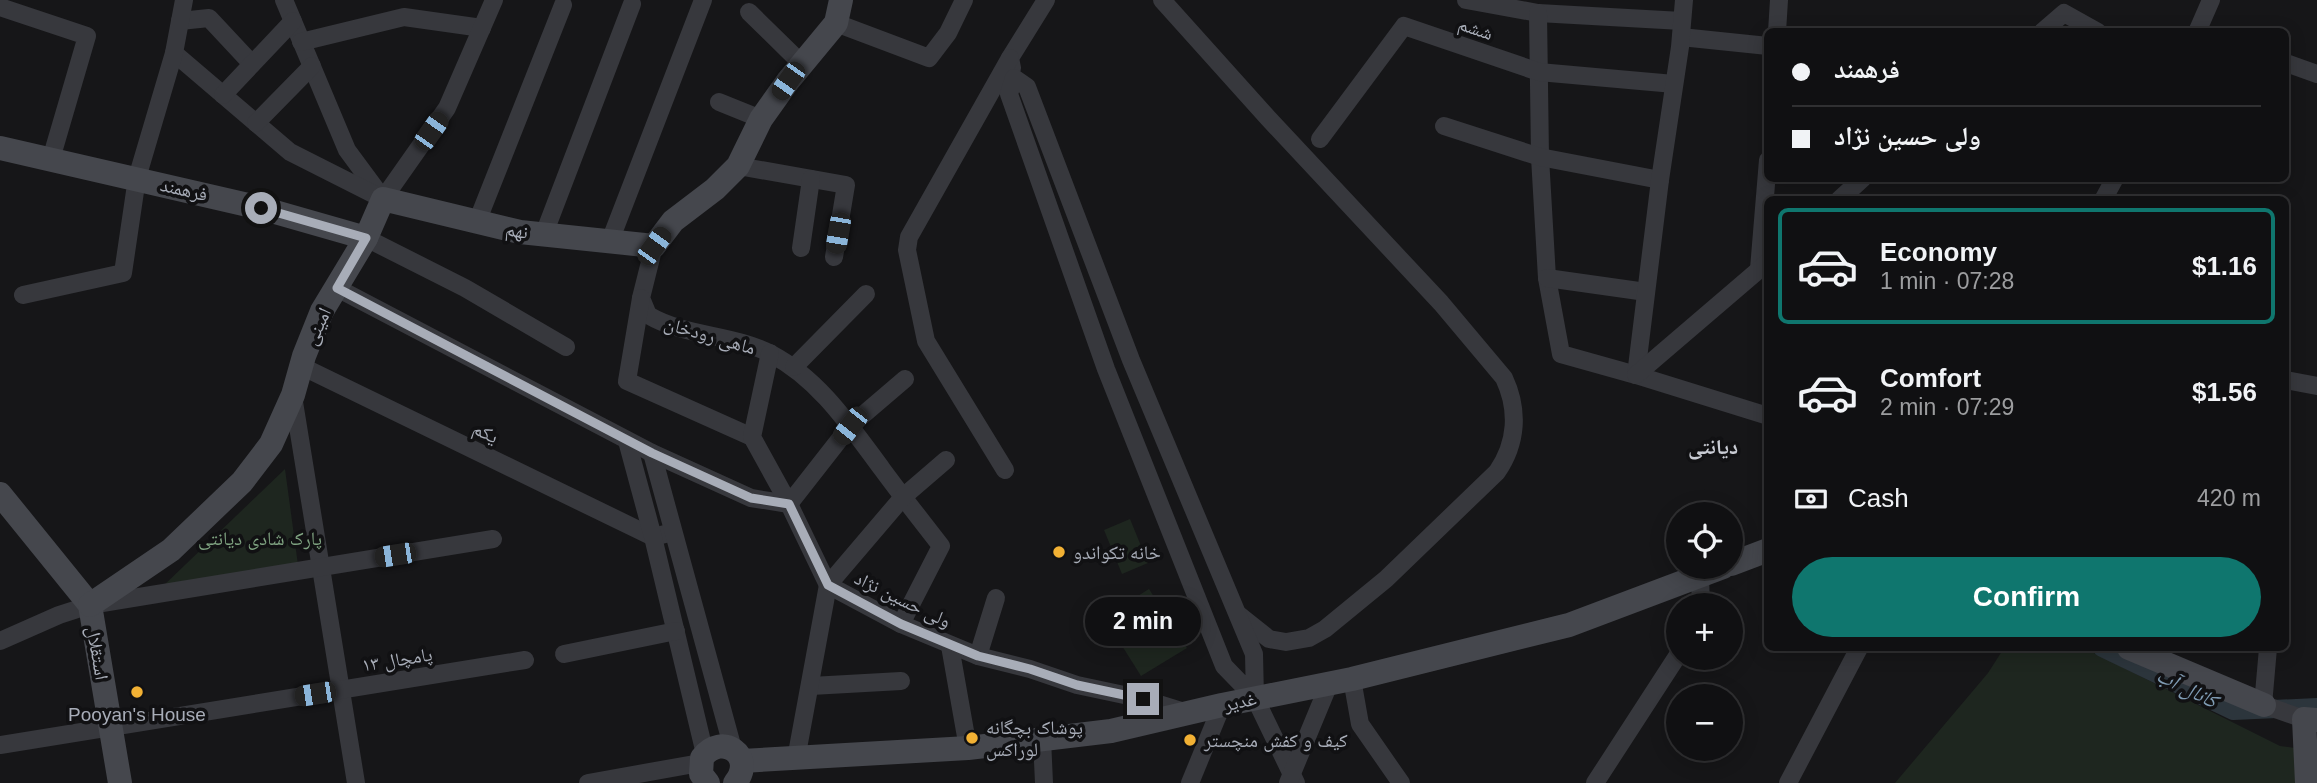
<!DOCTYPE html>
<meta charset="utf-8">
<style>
:root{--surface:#101012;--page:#1e1e20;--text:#f1f3f6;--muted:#9c9d9f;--line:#303032;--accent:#0f766e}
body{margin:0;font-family:Helvetica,"Noto Naskh Arabic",sans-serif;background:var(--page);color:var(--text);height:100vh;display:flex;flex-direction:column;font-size:26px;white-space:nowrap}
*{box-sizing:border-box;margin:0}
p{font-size:23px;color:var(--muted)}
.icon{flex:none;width:38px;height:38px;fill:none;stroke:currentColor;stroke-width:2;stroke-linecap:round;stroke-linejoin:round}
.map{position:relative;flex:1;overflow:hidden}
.side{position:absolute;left:1764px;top:196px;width:525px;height:455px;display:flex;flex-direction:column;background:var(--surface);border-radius:10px;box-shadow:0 4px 18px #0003,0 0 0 2px var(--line)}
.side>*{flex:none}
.hud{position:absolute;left:1764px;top:28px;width:525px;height:154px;border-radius:10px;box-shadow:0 4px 18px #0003,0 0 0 2px var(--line);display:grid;align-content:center;height:154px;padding:0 28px;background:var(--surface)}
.fabs{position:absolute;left:1666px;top:502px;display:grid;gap:14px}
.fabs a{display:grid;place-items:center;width:77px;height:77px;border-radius:50%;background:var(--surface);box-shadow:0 4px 18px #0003,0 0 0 2px var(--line);font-size:35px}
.end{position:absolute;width:32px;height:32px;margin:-16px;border:9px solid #a8adb8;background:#111;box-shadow:0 0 0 4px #111}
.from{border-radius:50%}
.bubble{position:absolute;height:49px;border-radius:24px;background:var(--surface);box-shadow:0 4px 18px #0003,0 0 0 2px var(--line);font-size:23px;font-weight:600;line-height:49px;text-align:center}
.car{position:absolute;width:21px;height:42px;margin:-21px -10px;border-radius:9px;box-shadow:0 0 5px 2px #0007;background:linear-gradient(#222 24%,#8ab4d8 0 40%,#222 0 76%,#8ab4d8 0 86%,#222 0)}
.hud b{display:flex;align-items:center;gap:24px;height:66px;font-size:26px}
.hud b+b{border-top:2px solid var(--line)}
.hud i{width:18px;height:18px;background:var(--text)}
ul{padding:12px 0 0;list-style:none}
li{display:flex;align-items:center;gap:21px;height:116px;margin:0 14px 10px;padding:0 14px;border:4px solid transparent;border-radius:10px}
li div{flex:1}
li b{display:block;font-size:26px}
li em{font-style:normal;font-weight:600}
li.on{border-color:var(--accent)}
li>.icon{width:63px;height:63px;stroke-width:1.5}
.pay{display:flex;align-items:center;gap:18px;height:77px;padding:0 28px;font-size:26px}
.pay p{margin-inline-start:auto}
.cta{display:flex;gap:14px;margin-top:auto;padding:14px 28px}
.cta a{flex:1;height:80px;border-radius:42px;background:var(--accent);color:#fff;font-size:28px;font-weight:600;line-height:80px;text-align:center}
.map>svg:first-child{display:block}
.green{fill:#1e261f}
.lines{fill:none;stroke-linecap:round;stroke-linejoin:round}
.canal{stroke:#2c353c;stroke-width:18}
.minor{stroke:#37383d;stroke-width:18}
.secondary{stroke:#45474d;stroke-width:24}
.route{stroke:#a8adb8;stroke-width:9}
.poi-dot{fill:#f2b134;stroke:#111113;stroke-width:2.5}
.labels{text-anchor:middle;stroke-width:7;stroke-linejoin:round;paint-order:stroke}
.street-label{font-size:19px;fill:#a8adb8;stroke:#111113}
.park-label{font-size:19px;fill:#7fa381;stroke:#111113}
.poi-label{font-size:19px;fill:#a8adb8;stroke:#111113;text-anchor:start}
.neighbourhood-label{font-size:21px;font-weight:bold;fill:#c9ccd4;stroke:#111113}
.water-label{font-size:21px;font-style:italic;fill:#7f9bb3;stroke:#111113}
</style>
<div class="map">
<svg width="2317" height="783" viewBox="0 0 2317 783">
<rect width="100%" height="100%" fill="#161618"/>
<g class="green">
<polygon points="285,469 298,565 161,588"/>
<polygon points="1130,519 1148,563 1122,574 1104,530"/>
<polygon points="1149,589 1187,648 1141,676 1104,617"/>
<polygon points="2004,648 2084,648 2280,746 2317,751 2317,783 1895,783 1988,673"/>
</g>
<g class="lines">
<polyline class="canal" points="2102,648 2233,711 2317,707"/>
<g class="minor">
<polyline points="284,0 347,150 381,196"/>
<path d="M1162,0L1268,118L1441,303L1504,378C1519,410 1517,443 1497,472L1386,579L1325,629L1309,638L1286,642L1269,639L1239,615"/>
<polyline points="1466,0 1538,13 1682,21"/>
<polyline points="0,7 87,36 51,159"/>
<polyline points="749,12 802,64"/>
<polyline points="1538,13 1540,157 1547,278 1561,354 1636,375 1768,416"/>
<polyline points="180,21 209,18 252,64"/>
<polyline points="836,23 929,58 948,33 964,0"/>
<polyline points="1777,32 1779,0"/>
<polyline points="2042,32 2064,13 2098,32"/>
<polyline points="2197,32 2211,0"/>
<polyline points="1681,37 1768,46"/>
<polyline points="301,42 404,17 482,28"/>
<polyline points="174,53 290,152 383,199"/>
<polyline points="2286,63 2317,74"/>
<polyline points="1012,68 1010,58 1046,0"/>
<polyline points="223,95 293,21"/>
<polyline points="719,102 761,119"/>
<polyline points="256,123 312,66"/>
<polyline points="1444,126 1540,157 1660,180"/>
<polyline points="1320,139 1404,26 1539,72 1674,84"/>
<polyline points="738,166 846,185 834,257"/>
<polyline points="383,199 447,108 494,0"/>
<polyline points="1839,200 1863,178"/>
<polyline points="2103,200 2115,178"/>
<polyline points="477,222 563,5"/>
<polyline points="544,234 632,4"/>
<polyline points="366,238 465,288 566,347"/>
<polyline points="610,241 703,0"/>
<path d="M654,246L641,298L648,315C685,337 733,334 771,354C819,379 850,426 882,469C901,495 921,520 941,546L901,624"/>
<polyline points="801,248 811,179"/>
<polyline points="1759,269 1768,160"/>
<polyline points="1547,278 1646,292"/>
<polyline points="337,288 652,453 751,498 789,504 828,585 901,624 978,656 1030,669 1077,685 1143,699 1188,713"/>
<polyline points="23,295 123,273 137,178 174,53 184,0"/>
<polyline points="641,298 627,381 752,437"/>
<polyline points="770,353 752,437 789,504 850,426 905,379"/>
<polyline points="301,366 653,537 673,532"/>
<polyline points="794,367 866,294"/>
<polyline points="1636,375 1660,180 1680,47 1684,0"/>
<polyline points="1636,375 1768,262"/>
<polyline points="2286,380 2317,386"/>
<polyline points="293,396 356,783"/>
<polyline points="627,441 653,537 705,754"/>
<polyline points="652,453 733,749"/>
<polyline points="1005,470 926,341 907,250 909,237 1010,58"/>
<polyline points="1700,576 1701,606"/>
<polyline points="0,641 59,615 90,605 493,539"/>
<polyline points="950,646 968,748"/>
<polyline points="564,654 676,631"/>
<polyline points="978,656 996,598"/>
<polyline points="1352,679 1360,724 1401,783"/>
<polyline points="811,686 901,681"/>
<polyline points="1255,698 1254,654 1131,360 1027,87 1014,78 1009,94 1106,369 1224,666 1255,698 1296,783"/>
<polyline points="2263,705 2268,648"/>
<polyline points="2264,705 2304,719"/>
<polyline points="1042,739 1044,783"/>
<polyline points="0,745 525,660"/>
<polyline points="796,759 828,585 903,497 946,460"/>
<polyline points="588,783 700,763"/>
<polyline points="1190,783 1222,705"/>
<polyline points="1288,783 1329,684"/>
<polyline points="1595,783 1678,655"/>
<polyline points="1788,783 1859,648"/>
</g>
<g class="secondary">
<polyline points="0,148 261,208 366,238"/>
<polyline points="0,494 90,605 120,783"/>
<polyline points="1731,564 1768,550"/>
<polyline points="90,605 171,550 242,482 271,444 293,395 304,356 322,311 366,238 383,199 520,232 654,246 673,221 715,189 738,166 761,119 788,81 836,23 841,0"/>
<polyline points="2129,648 2264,705"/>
<polyline points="742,761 968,748 1111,731 1222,705 1352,679 1569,625 1723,567"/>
<path d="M708,783L701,774L702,758C721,731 757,756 735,783"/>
<polyline points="2307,783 2304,719 2317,720"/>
</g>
</g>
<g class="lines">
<polyline class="route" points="261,208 366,238 337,288 652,453 751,498 789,504 828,585 901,624 978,656 1030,669 1077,685 1143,699"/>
</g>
<g class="poi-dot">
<circle cx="1059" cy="552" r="7"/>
<circle cx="137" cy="692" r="7"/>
<circle cx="972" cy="738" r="7"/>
<circle cx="1190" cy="740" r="7"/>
</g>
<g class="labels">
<g class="street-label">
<text transform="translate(1476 28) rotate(19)" y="7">ششم</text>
<text transform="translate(184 189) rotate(13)" y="7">فرهمند</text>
<text transform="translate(517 230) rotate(10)" y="7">نهم</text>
<text transform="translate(317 326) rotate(-65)" y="7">امینی</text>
<text transform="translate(710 335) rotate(16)" y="7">ماهی رودخان</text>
<text transform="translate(486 432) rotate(26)" y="7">یکم</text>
<text transform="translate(903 599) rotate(26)" y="7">ولی حسین نژاد</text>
<text transform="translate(98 653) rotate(80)" y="7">استقلال</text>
<text transform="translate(397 659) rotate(-9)" y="7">پامچال ۱۳</text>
<text transform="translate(1240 701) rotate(-12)" y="7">غدیر</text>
</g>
<g class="park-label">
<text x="260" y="545">پارک شادی دیانتی</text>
</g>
<g class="poi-label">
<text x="1073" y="559">خانه تکواندو</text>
<text x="137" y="721" text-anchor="middle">Pooyan's House</text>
<text x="986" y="734">پوشاک بچگانه<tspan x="986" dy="22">لوراکس</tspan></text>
<text x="1204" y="747">کیف و کفش منچستر</text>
</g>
<g class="neighbourhood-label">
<text x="1713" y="454">دیانتی</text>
</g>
<g class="water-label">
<text transform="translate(2187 688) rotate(26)" y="7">کانال آب</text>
</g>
</g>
</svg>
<div class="fabs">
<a><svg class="icon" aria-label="locate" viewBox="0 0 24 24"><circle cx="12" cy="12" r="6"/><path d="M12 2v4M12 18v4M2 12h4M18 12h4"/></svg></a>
<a>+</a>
<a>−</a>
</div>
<i class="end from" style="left:261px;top:208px"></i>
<i class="end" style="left:1143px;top:699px"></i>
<div class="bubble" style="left:1085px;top:597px;width:116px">2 min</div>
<i class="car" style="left:788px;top:81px;rotate:215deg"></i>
<i class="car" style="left:431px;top:131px;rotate:35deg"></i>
<i class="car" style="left:838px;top:233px;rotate:190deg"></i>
<i class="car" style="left:654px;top:246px;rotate:36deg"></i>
<i class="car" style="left:850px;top:426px;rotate:218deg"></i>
<i class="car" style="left:395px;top:555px;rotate:261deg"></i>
<i class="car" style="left:315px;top:694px;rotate:261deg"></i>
<div class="hud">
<b><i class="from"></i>فرهمند</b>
<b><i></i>ولی حسین نژاد</b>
</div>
<section class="side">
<ul>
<li class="on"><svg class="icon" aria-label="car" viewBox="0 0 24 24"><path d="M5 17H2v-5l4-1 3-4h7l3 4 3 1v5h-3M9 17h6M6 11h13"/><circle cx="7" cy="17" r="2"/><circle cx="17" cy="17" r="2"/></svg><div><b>Economy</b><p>1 min · 07:28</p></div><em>$1.16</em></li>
<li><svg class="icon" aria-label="car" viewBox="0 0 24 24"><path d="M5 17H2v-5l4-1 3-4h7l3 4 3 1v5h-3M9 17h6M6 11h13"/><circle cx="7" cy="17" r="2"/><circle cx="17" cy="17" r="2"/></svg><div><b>Comfort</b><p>2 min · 07:29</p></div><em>$1.56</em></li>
</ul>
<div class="pay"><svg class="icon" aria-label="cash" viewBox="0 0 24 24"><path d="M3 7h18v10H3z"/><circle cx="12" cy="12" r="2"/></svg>Cash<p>420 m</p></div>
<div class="cta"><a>Confirm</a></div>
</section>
</div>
